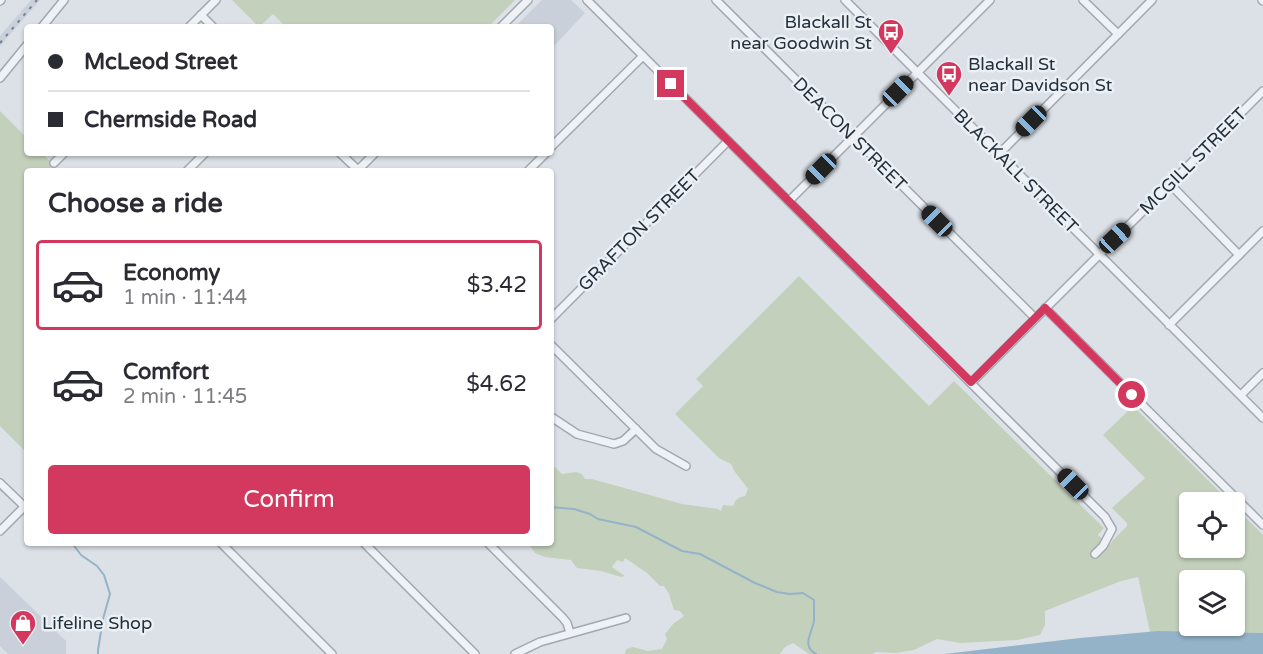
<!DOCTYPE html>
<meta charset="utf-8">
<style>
:root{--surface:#fff;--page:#f7f7f7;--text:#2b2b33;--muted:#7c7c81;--line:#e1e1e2;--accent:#d3395e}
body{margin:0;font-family:"Varela Round",sans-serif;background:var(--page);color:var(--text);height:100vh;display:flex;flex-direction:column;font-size:22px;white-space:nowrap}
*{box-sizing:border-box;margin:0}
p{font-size:20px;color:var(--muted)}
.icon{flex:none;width:33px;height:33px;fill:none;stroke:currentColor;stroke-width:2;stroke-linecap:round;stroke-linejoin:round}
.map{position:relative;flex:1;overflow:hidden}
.side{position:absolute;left:24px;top:168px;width:530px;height:378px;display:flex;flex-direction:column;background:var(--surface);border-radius:6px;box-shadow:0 2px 4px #0004}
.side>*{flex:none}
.banner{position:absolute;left:24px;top:24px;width:530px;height:132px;border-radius:6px;box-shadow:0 2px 4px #0004;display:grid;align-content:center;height:132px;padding:0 24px;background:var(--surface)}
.tools{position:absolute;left:1179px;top:492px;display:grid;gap:12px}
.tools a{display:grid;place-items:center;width:66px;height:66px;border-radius:6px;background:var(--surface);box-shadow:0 2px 4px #0004;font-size:30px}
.end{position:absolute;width:27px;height:27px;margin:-14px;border:8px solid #d3395e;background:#fff;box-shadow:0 0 0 3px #fff}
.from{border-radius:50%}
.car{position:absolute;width:18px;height:36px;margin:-18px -9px;border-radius:8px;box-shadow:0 0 4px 2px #0007;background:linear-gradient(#222 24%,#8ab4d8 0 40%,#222 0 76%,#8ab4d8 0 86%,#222 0)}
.banner b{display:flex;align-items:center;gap:21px;height:57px;font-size:22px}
.banner b+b{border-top:2px solid var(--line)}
.banner i{width:15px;height:15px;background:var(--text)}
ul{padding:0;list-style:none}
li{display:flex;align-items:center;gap:18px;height:90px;margin:0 12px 9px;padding:0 12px;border:3px solid transparent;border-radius:6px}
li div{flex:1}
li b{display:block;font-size:22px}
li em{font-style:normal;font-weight:600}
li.on{border-color:var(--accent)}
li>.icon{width:54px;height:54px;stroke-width:1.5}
h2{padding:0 24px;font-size:27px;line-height:72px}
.button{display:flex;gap:12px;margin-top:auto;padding:12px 24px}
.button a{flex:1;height:69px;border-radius:6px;background:var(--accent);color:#fff;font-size:24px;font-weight:600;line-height:69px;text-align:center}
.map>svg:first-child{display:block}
.built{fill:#c9d0d9}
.green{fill:#c3d1bc;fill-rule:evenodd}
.water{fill:#94b3c9}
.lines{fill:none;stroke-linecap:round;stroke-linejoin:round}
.stream{stroke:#94b3c9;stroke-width:2}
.minor-casing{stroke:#a1a8b1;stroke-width:10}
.minor{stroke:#eef1f5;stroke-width:7}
.rail{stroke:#748291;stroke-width:2;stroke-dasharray:3 6;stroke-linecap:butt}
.route{stroke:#d3395e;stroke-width:8}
.labels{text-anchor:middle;stroke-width:5;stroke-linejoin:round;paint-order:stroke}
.poi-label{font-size:18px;fill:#25303d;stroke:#ebf0f4;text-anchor:start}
.street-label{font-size:18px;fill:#25303d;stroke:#ebf0f4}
</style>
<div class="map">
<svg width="1263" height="654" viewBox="0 0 1263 654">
<rect width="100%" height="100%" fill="#dce1e7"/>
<g class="built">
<polygon points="31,0 40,0 0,46 0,36"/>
<polygon points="542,0 571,0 585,13 551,49 550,27 515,27"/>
<polygon points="0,577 66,641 66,654 8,654 0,646"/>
</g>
<g class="green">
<polygon points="232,0 515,0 488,27 286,27 273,14 259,27"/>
<polygon points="0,111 27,138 27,153 42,153 60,171 27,171 27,453 0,426"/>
<path d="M799,276L929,406L954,381L1104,528L1098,535L1110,545L1113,540L1127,526V523L1112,508L1145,478L1103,435L1133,406L1230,502H1190V548H1234L1235,507L1263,535V633L1150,632L1138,577L1121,581L1045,611V625L1040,635L1017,640L960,643L937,639L914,650L895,653L876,652L872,654H809L793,643L785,647L780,654H625L626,649L633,647L648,651L662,649L667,639L665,634L673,624L684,616L680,611L674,610L669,594L664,586H660L647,573L625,558L623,562L617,560L612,567L625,576L621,577L601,571L577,568L571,560L545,557L535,553L528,543H550L551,465L556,468L562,474L576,472L582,474L585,479H592L682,504L718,509L721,511L723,505L733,506C735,500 738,497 745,496L748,489L735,472L731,464L719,458L675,414L703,386L696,379ZM1190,580H1234V626H1190Z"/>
</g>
<polygon class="water" points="1158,631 1263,633 1263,654 945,654 1080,638"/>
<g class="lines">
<g class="stream">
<path d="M550,507L574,509L590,514L598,519L636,527L682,551L700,554L755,583L777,592L790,594L803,593L814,600C814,607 814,614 814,621C812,633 801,646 816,654"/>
<polyline points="72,543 81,555 97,566 104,575 110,594 103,619 98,650 98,654"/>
</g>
<g class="minor-casing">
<g id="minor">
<polyline points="587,0 1105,517 1112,529 1103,546 1095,554"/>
<polyline points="716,0 1035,318"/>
<polyline points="845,0 1263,418"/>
<polyline points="1083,0 1118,34"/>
<polyline points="1262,0 1263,1"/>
<polyline points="0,1 1,0"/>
<polyline points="201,15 213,27"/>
<polyline points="42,27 64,0"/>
<polyline points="189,27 216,0"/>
<polyline points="501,27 528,0"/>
<polyline points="0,78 27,45"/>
<polyline points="550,148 643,56"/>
<polyline points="340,153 358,170"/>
<polyline points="999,154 1152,0"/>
<polyline points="54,163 64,153"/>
<polyline points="187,171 205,153"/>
<polyline points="357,171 375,153"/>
<polyline points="528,171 546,153"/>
<polyline points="1170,184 1239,255"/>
<polyline points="789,201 990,0"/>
<polyline points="1045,308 1263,525"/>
<polyline points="550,320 728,141"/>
<polyline points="1169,325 1263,231"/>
<polyline points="550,344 656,449 686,466"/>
<polyline points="971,383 1263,91"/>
<polyline points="1241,395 1263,373"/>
<polyline points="550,416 577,434 614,444 623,441 636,429"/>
<polyline points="0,483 24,506"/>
<polyline points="0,531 27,504"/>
<polyline points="221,543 332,654"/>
<polyline points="364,543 475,654"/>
<polyline points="488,543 563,618 567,623 570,633"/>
<polyline points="515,654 540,642 626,618"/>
</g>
</g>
<use href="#minor" class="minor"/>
<polyline class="rail" points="0,43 37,0"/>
</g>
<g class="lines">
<polyline class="route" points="671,84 971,382 1045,308 1132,395"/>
</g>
<defs>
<g id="bus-pin" transform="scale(1.35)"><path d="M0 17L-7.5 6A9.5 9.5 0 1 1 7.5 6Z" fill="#d3395e" stroke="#ebf0f4"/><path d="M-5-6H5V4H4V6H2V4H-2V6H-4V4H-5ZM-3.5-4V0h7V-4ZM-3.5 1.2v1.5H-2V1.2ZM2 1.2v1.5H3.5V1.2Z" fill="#fff"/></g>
<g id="shop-pin" transform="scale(1.35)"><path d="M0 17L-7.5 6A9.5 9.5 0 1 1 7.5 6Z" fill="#d3395e" stroke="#ebf0f4"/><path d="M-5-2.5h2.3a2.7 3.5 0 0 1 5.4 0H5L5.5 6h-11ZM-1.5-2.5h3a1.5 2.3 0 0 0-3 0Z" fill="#fff"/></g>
</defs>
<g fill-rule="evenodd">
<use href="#bus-pin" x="891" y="32"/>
<use href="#bus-pin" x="949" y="74"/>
<use href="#shop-pin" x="23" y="623"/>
</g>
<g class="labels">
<g class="poi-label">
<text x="872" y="28" text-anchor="end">Blackall St<tspan x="872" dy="21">near Goodwin St</tspan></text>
<text x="968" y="70">Blackall St<tspan x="968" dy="21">near Davidson St</tspan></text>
<text x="42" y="629">Lifeline Shop</text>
</g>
<g class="street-label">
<text transform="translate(850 134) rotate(45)" y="6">DEACON STREET</text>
<text transform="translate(1193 161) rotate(-45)" y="6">MCGILL STREET</text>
<text transform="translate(1016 171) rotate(45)" y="6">BLACKALL STREET</text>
<text transform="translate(639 230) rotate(-45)" y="6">GRAFTON STREET</text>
</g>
</g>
</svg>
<div class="tools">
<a><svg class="icon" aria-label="locate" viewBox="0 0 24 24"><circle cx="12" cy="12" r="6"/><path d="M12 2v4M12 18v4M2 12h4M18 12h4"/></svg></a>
<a><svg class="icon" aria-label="layers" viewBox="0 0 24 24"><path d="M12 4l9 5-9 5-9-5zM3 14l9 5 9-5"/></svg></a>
</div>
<i class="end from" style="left:1132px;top:395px"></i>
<i class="end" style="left:671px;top:84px"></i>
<i class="car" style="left:898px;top:91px;rotate:45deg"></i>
<i class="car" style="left:1031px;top:121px;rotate:225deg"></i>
<i class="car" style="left:821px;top:169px;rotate:225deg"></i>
<i class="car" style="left:937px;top:221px;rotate:315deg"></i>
<i class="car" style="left:1115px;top:238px;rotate:47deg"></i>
<i class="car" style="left:1073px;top:484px;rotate:315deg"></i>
<div class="banner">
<b><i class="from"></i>McLeod Street</b>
<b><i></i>Chermside Road</b>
</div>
<section class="side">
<h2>Choose a ride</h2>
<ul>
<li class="on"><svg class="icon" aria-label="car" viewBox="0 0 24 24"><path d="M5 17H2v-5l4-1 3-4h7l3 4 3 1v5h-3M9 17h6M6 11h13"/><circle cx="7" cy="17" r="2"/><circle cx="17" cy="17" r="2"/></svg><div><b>Economy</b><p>1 min · 11:44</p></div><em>$3.42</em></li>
<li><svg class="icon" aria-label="car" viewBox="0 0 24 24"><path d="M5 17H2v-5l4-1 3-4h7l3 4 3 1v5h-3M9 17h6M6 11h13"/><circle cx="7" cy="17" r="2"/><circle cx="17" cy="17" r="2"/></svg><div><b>Comfort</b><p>2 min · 11:45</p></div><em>$4.62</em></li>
</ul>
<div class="button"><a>Confirm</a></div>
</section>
</div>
